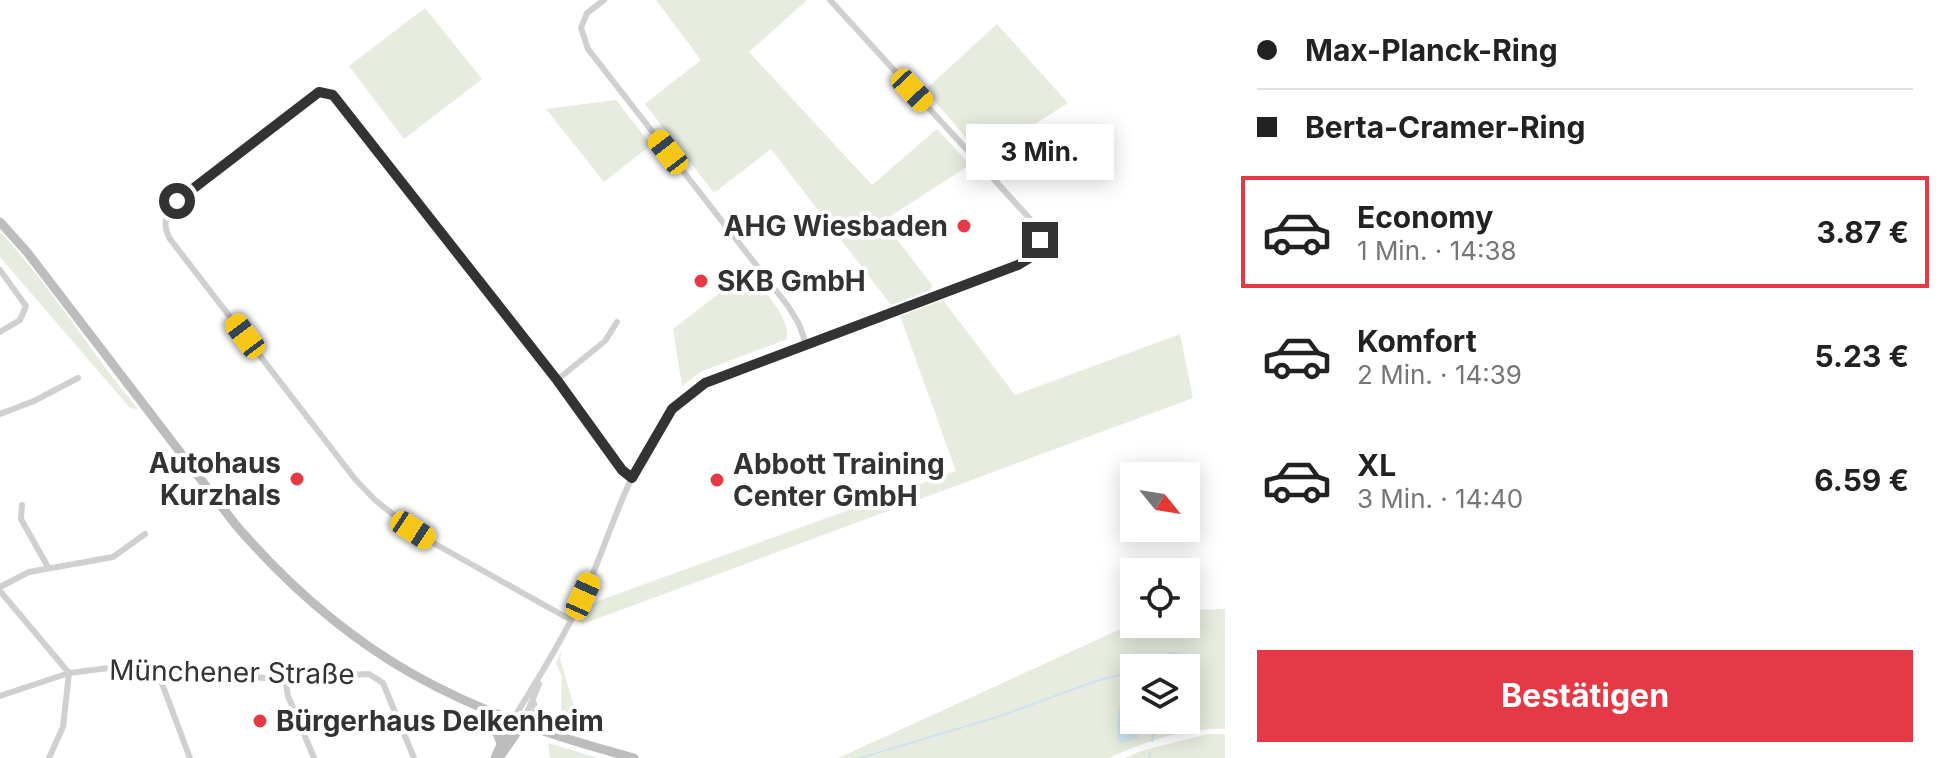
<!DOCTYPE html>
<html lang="de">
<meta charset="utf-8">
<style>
:root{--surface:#fff;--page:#f6f6f6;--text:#222;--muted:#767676;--line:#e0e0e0;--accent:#e63946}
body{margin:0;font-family:Inter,sans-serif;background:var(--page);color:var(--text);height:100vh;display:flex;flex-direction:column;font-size:30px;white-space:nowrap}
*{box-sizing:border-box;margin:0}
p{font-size:26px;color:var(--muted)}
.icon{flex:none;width:44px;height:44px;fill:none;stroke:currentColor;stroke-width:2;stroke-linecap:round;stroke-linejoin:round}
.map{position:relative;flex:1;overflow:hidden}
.side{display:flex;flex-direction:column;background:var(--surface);width:720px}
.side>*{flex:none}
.guide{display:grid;align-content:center;height:176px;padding:0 32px;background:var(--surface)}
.needle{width:52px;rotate:120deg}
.buttons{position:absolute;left:1120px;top:462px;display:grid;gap:16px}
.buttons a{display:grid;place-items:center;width:80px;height:80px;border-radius:0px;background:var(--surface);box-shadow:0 4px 20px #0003;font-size:40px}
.end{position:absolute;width:36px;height:36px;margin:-18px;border:10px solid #333;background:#fff;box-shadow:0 0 0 4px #fff}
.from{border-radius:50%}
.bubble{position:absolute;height:56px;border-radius:0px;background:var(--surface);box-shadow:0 4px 20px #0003;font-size:26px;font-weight:700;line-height:56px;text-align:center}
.car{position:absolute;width:24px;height:48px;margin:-24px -12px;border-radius:10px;box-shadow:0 0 6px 2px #0007;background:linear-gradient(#f5c518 24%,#345 0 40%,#f5c518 0 76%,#345 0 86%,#f5c518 0)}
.guide b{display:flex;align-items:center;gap:28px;height:76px;font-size:30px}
.guide b+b{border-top:2px solid var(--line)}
.guide i{width:20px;height:20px;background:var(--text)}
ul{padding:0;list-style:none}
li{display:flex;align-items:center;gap:24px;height:112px;margin:0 16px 12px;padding:0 16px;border:4px solid transparent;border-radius:0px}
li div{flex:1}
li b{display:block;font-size:30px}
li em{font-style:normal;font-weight:700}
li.active{border-color:var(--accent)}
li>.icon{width:72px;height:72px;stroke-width:1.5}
.action{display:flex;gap:16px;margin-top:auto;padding:16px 32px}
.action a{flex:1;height:92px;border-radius:0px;background:var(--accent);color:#fff;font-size:32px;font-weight:700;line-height:92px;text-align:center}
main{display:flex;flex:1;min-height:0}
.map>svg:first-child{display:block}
.green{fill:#e6ecdf;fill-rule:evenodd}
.water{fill:#cfe2ee}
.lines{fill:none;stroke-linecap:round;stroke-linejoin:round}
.stream{stroke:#cfe2ee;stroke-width:2}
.street{stroke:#d0d0d0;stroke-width:6}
.secondary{stroke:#bdbdbd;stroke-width:9}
.route{stroke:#333;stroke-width:10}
.poi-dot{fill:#e63946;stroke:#fff;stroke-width:3}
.labels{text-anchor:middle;stroke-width:8;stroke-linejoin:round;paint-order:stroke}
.poi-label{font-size:28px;font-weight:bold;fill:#333;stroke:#fff;text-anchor:start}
.street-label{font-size:28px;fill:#333;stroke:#fff}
</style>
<main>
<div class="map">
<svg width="1225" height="758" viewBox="0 0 1225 758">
<rect width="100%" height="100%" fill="#fff"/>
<g class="green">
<polygon points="656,0 807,0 749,52 872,185 937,129 968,163 968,166 883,221 932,285 931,290 891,305 771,149 714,193 645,104 701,60"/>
<polygon points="425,8 482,79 404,139 349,66"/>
<polygon points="997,24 1068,103 983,157 925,90"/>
<polygon points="616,100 651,145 604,182 546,109"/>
<path d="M0,232C52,287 90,352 138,409L130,408L0,257Z"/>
<path d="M748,271C761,289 790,315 787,339L702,371L682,386L673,329Z"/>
<polygon points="943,300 1015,395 1180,334 1193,398 583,624 578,621 587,605 956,471 900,316"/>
<path d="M1225,609V729C1186,727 1145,742 1109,758H838L1134,623L1186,624V610ZM1183,660L1180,668H1186V720H1134V668H1159Z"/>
<polygon points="562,649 560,659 578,720 561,710 562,676 556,663"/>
<polygon points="1208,734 1225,734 1225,758 1125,758 1141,751"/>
<polygon points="548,743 598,758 550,758"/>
</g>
<g class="water">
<polygon points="1170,652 1179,653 1183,660 1180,668 1159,668 1163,658"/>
<path d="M1134,685V720H1137L1138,738L1122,743L1118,741C1116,726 1118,697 1128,686Z"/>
</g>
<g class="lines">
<g class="stream">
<polyline points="1146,668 1160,664"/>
<polyline points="1152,741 1155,720"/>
<polyline points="860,758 997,717 1096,681 1134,671"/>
<polyline points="1149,758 1150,753"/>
</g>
<g class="street">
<polyline points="604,0 587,13 581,28 588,49 788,306 799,324 806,344"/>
<polyline points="0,270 26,306 20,320 0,332"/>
<polyline points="557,380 605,341 617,322"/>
<polyline points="0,414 34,401 78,378"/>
<polyline points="22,505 21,519 48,567"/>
<polyline points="0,587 29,572 113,557 145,534"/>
<polyline points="0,591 69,673 63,727 49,758"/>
<path d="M571,620L437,545L413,530L375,500L355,479L170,239C162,224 165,213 177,201L319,92L333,95L557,380L622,470L632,478"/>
<polyline points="160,670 160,678 190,758"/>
<polyline points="285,677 288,696 314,758"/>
<polyline points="0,696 69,673 109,668 266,678 369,674 383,683 414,758"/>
<polyline points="534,703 536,715 549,731"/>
<path d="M512,721C538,679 564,637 585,592C617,522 641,413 717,377L1018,265C1037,255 1046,241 1032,221L830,0"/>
<polyline points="522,725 539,684"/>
</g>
<g class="secondary">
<path d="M0,222L27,252L235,524C352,660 464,713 634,758"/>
<polyline points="488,713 501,743"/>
<polyline points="495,758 512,721"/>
<polyline points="499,758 522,725"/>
</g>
</g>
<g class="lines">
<polyline class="route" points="177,201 319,92 333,95 557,380 622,470 632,478 672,409 705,383 1018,265 1033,256 1040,240"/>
</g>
<g class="poi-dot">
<circle cx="964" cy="226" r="8"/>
<circle cx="701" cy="281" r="8"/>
<circle cx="297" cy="479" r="8"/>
<circle cx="717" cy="480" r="8"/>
<circle cx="260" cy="721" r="8"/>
</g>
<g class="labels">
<g class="poi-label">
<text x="948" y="236" text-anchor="end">AHG Wiesbaden</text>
<text x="717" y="291">SKB GmbH</text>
<text x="281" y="473" text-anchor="end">Autohaus<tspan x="281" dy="32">Kurzhals</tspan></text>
<text x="733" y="474">Abbott Training<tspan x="733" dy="32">Center GmbH</tspan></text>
<text x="276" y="731">Bürgerhaus Delkenheim</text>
</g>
<g class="street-label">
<text transform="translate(232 672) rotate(1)" y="10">Münchener Straße</text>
</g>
</g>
</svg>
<div class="buttons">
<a><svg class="needle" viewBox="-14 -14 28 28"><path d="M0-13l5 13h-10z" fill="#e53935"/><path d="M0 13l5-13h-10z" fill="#767676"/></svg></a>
<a><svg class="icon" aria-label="locate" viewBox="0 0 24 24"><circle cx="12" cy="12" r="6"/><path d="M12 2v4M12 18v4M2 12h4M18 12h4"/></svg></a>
<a><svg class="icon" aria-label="layers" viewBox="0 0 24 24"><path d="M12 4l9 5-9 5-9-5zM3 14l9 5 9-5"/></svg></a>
</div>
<i class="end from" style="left:177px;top:201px"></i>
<i class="end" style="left:1040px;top:240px"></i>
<div class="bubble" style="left:966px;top:124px;width:148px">3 Min.</div>
<i class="car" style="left:912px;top:90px;rotate:137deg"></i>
<i class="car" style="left:668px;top:152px;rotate:322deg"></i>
<i class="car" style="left:245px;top:336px;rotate:323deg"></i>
<i class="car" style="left:413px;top:530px;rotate:123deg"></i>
<i class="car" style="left:583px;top:596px;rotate:24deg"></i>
</div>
<section class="side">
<div class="guide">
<b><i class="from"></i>Max-Planck-Ring</b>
<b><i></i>Berta-Cramer-Ring</b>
</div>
<ul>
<li class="active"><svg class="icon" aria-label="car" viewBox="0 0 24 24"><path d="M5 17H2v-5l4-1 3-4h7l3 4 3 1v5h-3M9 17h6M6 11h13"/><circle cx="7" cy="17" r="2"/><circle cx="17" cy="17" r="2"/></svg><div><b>Economy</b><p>1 Min. · 14:38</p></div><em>3.87 €</em></li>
<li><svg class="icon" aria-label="car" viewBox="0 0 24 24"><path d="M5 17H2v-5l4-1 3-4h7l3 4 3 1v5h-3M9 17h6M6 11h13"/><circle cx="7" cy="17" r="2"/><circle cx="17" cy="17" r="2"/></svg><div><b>Komfort</b><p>2 Min. · 14:39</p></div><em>5.23 €</em></li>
<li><svg class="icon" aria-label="car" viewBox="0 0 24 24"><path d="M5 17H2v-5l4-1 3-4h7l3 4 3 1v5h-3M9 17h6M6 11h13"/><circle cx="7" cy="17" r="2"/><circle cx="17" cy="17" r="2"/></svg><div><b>XL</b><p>3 Min. · 14:40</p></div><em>6.59 €</em></li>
</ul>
<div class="action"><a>Bestätigen</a></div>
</section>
</main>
